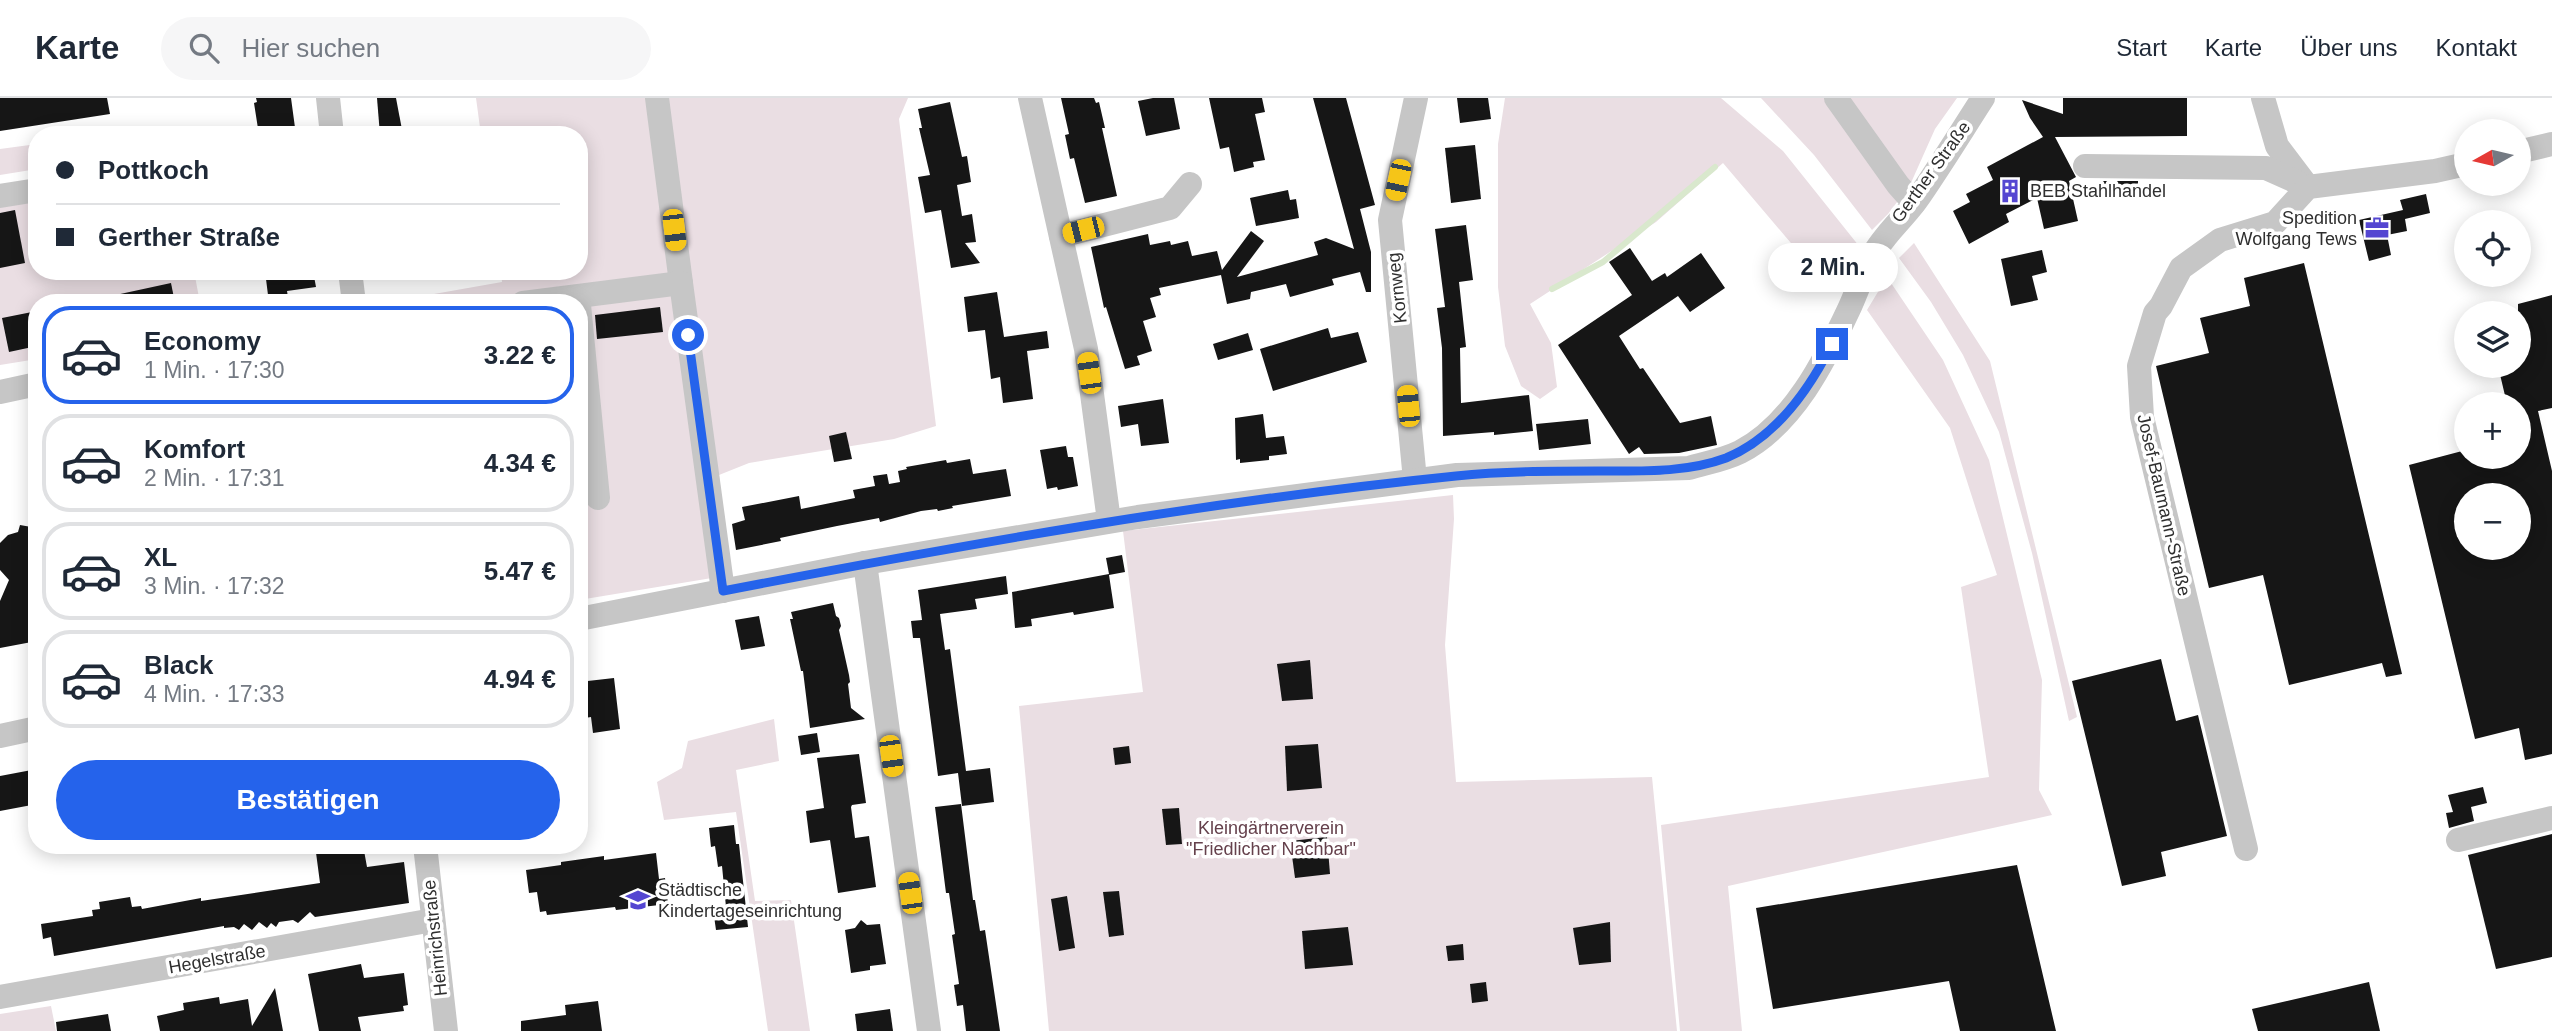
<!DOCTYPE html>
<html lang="de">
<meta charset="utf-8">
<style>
:root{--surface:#fff;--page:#f6f6f7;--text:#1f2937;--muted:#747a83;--line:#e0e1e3;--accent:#2563eb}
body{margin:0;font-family:Helvetica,sans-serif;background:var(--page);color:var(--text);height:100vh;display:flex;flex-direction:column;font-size:26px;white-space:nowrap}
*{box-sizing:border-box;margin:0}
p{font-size:23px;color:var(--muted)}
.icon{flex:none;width:38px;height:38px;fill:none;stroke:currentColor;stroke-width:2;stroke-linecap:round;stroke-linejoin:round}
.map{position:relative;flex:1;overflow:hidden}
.panel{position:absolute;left:28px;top:196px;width:560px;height:560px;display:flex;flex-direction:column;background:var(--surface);border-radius:28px;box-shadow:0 4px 18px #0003}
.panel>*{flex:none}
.hud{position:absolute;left:28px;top:28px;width:560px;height:154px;border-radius:28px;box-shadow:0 4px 18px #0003;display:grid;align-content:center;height:154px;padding:0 28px;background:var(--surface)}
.needle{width:46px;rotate:262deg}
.fabs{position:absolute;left:2454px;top:21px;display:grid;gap:14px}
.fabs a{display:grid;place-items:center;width:77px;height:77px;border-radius:50%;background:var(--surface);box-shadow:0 4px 18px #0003;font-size:35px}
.end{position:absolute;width:32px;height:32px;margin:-16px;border:9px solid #2563eb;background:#fff;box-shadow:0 0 0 4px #fff}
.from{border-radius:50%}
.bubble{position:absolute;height:49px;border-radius:24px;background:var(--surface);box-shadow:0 4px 18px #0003;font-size:23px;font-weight:600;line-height:49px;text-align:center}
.car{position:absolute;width:21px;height:42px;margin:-21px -10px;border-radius:9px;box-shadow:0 0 5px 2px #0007;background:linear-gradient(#f5c518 24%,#345 0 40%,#f5c518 0 76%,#345 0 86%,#f5c518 0)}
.hud b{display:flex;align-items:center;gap:24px;height:66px;font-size:26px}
.hud b+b{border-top:2px solid var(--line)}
.hud i{width:18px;height:18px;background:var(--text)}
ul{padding:12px 0 0;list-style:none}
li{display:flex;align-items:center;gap:21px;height:98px;margin:0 14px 10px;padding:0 14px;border:4px solid var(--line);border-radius:28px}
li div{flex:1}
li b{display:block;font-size:26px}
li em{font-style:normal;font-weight:600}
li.active{border-color:var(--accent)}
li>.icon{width:63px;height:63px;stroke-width:1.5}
.action{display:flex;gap:14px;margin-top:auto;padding:14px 28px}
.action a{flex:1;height:80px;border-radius:42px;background:var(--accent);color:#fff;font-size:28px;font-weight:600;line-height:80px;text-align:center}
header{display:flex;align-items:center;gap:42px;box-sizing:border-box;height:98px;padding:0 35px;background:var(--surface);border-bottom:2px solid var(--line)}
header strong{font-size:33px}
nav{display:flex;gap:38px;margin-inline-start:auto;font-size:24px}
.search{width:490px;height:63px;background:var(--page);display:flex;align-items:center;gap:18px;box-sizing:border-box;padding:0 24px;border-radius:38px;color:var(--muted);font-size:26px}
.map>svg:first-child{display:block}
.green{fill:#eadee3}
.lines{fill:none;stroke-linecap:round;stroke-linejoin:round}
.stream{stroke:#d9e8cd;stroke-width:6}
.building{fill:#161616;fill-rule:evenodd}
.minor{stroke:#c6c6c6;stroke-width:24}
.route{stroke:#2563eb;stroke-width:9}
.labels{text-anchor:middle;stroke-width:7;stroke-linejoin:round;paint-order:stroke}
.street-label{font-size:18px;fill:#2f2f2f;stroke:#fff}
.poi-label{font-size:18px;fill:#2f2f2f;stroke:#fff;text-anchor:start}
.park-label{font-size:18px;fill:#65414c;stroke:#fff}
</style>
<header>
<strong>Karte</strong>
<div class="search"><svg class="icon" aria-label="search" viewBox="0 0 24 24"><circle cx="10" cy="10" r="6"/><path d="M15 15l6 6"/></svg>Hier suchen</div>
<nav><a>Start</a><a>Karte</a><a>Über uns</a><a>Kontakt</a></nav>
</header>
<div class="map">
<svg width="2552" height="933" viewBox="0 0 2552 933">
<rect width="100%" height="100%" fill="#fff"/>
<g class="green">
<polygon points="476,0 908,0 899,21 936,328 894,341 749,365 719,377 730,477 579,502 579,205 383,205 502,184 501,173 579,173 579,37 481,37"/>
<polygon points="1505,0 1721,0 1783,53 1859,148 1851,178 1829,190 1723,65 1656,124 1530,206 1551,245 1557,289 1540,301 1521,288 1505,248 1498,189 1498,46"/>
<polygon points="1761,0 1957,0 1935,31 1910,87 1888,116 1872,132 1814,57"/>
<polygon points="37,46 37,71 0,77 0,51"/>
<polygon points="37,102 37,173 194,173 200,205 37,205 37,261 0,267 0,108"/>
<polygon points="1914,145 1990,263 2077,619 2069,623 2032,455 1999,334 1963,257 1931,204 1899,160"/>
<polygon points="1887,179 1943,262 1989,362 2042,582 2039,692 2052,717 1728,788 1742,933 1680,933 1661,727 1989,679 1961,489 1997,477 1950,330 1867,212"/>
<polygon points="1453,397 1454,421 1445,547 1456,684 1652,679 1677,933 1049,933 1019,608 1143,594 1123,433"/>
<polygon points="774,621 779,663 736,672 755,803 791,802 810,933 768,933 736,714 664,722 657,684 682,670 688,643"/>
<polygon points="51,908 56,933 0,933 0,916"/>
</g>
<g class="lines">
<polyline class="stream" points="1552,191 1603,164 1715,69"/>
</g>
<g class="building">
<polygon points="0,0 107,0 110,16 0,33"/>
<polygon points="256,0 291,0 296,37 259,37 254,5 257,4"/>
<polygon points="377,0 396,0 403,37 380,37"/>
<polygon points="1061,0 1094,0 1096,5 1099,4 1105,30 1102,30 1117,98 1085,105 1074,60 1070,61 1065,37 1069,36"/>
<polygon points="1153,0 1174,0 1180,31 1146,38 1138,3"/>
<polygon points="1209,0 1262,0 1265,14 1255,16 1265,62 1253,64 1254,69 1234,74 1229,49 1220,51"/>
<polygon points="1313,0 1346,0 1375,107 1360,111 1371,154 1371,194 1366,194 1360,174 1332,181 1334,187 1290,199 1286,186 1251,194 1250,201 1227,206 1221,177 1159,190 1161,197 1150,200 1156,219 1143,223 1152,253 1137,258 1140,267 1125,271 1106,209 1104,210 1091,149 1148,136 1150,147 1170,143 1171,147 1188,143 1192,158 1217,153 1222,172 1251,133 1264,143 1237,179 1318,157 1314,144 1326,140 1354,151"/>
<polygon points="1457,0 1488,0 1491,21 1460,25"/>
<polygon points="2063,0 2187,0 2187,38 2055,39 2076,79 2069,83 2078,123 2044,131 2037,100 2006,116 2009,124 1969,146 1953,113 1970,104 1966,96 1993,82 1987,69 2043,39 2030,20 2022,2 2063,16"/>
<polygon points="950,4 962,59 967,58 971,84 957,87 962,118 972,116 976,144 965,145 980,165 951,170 941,112 925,115 918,79 930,77 919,30 922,30 918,11"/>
<polygon points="1475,47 1481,101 1451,105 1445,50"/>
<polygon points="2102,83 2138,83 2138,93 2101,92"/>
<polygon points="1288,92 1290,102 1296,101 1299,120 1256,128 1250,100"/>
<polygon points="2426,96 2430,115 2405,121 2407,133 2387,137 2391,157 2369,163 2359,122 2403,112 2400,102"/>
<polygon points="15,112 25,165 0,170 0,115"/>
<polygon points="1466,127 1473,182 1459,184 1466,249 1460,250 1461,305 1529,297 1533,333 1494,337 1494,334 1443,338 1442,250 1437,210 1445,209 1435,131"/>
<polygon points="1630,150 1652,183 1665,175 1667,179 1701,155 1725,190 1690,214 1678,198 1619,238 1640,271 1643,270 1680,325 1711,318 1717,347 1679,355 1644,356 1639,349 1629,356 1558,247 1632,197 1609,164"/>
<polygon points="2042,152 2047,174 2032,178 2038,202 2011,208 2001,161"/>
<polygon points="2304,165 2402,576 2386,579 2382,565 2289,587 2263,477 2209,490 2156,268 2209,255 2200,220 2250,208 2244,180"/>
<polygon points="265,173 313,173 316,189 287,193 289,205 269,205"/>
<polygon points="171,185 175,205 111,205 111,198"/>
<polygon points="997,194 1004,239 1047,233 1049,250 1027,253 1033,301 1003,305 1000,279 991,281 985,232 968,234 964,199"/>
<path d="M2552,197V310L2538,313L2552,373V656L2525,662L2519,630L2475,641L2409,367L2466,352V359H2518V306H2507L2498,268H2518V206ZM2466,397H2518V450H2466Z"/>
<polygon points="660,209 663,234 597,241 595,217"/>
<polygon points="37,213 37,248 9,254 2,220"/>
<polygon points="1328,230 1331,240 1358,234 1367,264 1273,293 1260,251"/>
<polygon points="1248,235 1253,252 1218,262 1213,246"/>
<polygon points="1163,301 1169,345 1141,348 1138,326 1121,329 1118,308"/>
<polygon points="1263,316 1266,340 1284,338 1287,356 1269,358 1269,362 1240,365 1240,361 1236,362 1235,320"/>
<polygon points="1588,321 1591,346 1539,352 1536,326"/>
<polygon points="846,334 852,361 834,364 829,338"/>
<polygon points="1066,348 1068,359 1073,359 1078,388 1058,392 1057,389 1047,391 1040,352"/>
<polygon points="970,361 973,376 1006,371 1011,398 952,408 953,410 938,413 937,411 921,413 880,424 879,420 837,428 780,440 781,443 736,452 732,426 745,422 742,409 799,398 801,411 855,400 853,392 875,388 873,378 887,376 889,386 900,384 898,373 907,371 906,369 946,362 947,365"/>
<polygon points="20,427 37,430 37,543 0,550 0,503 9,482 0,472 0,445 8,437 18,434"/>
<polygon points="1122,457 1125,474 1109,477 1114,510 1074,517 1073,514 1031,521 1032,528 1015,530 1012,494 1109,476 1106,460"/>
<polygon points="1006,478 1008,496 975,501 977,511 940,516 945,552 950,551 966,673 990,670 994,704 962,708 958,675 938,678 920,540 913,540 911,523 922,522 918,492"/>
<polygon points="833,505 836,518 839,520 841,528 839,532 849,577 850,584 848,586 851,610 865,621 810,630 803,573 801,573 790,521 793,521 791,514"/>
<polygon points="759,518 765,548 741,552 735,522"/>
<polygon points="2161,561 2176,623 2198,617 2227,738 2161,754 2166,778 2122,788 2072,583"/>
<polygon points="1310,562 1313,601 1282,603 1277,566"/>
<polygon points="614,580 620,631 593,635 591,619 579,621 579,584"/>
<polygon points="817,635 820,654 801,657 798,638"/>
<polygon points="1318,646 1322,690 1287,693 1285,648"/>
<polygon points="1129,648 1131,665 1115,667 1113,650"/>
<polygon points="859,656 866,705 852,707 851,709 855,740 869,738 876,789 838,795 830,742 810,745 806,713 824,710 817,660"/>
<polygon points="37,671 37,706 0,713 0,678"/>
<polygon points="2483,689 2487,705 2471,709 2474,723 2449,730 2446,715 2453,714 2448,697"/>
<polygon points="961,706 973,802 975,802 980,833 985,832 1000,933 966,933 963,907 957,908 954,887 959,886 952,837 955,836 949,795 946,795 935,709"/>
<polygon points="1179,710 1182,746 1166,747 1162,711"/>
<polygon points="734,727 736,746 739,746 748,829 716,832 713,811 726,809 722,768 718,769 715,748 711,749 709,730"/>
<polygon points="2552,736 2552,859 2496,871 2468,757"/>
<polygon points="1327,739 1330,776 1295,780 1290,743"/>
<polygon points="315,747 363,747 367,769 404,764 409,805 315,819 310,814 298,825 293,822 279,824 276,829 271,825 267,830 259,824 252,832 244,826 239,832 234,829 224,830 224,828 54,858 51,839 43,841 41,826 93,818 92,812 100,811 99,804 130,799 132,809 141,808 142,811 201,800 201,803 320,785"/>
<polygon points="656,755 659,781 665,780 668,806 616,812 615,809 547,817 546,813 540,814 537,794 529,795 526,772 561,767 561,764 604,758 604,762"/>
<polygon points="2017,767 2056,933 1960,933 1949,883 1773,911 1756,810"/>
<polygon points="1119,793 1124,837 1109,839 1103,794"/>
<polygon points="1067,798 1075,850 1059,853 1051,801"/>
<polygon points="861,822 867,827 880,826 886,866 870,868 870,872 851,875 845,832 855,830"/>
<polygon points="1610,824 1611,864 1579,867 1573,830"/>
<polygon points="1348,829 1353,867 1305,871 1302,833"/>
<polygon points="1463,846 1464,862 1448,863 1446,848"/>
<polygon points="361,866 364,880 404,875 408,907 403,908 404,913 358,919 361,933 319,933 308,876"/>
<polygon points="1486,884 1488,903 1472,905 1470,886"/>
<polygon points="2369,884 2380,933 2258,933 2252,911"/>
<polygon points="275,890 283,933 160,933 157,918 184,912 183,905 219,899 220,906 248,901 252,928"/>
<polygon points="598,903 602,933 521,933 521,923 566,917 565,907"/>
<polygon points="890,911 893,933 857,933 855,916"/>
<polygon points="108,916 111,933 57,933 56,924"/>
</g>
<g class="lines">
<g class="minor">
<polyline points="328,0 332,37"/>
<polyline points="657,0 681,185"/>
<polyline points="1030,0 1086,251 1109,423"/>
<polyline points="1836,0 1898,87 1914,105"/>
<polyline points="2263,0 2277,48 2305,85"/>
<polyline points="2518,54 2552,46"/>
<polyline points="2085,68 2266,70 2308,89"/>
<polyline points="0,98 37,92"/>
<polyline points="1061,138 1170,110 1190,86"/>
<polyline points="350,173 354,205"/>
<polyline points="523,205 681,185 723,493"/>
<polyline points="579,207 598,400"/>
<polyline points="0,294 37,286"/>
<polyline points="1415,382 1390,122 1416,0"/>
<polyline points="865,465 929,933"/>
<path d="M579,521L865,465L1138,419L1457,377L1689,370C1706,365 1724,362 1740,354C1793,327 1825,262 1849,211C1857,194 1863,174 1873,157C1884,137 1902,122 1916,103C1939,70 1961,34 1983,0"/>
<polyline points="0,638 37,630"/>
<polyline points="2458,742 2552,720"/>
<polyline points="425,747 446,933"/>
<polyline points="2246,751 2142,319 2139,268 2155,215 2161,208 2181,170 2220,142 2275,125 2308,89 2435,73 2466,66"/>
<polyline points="0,899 433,822"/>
</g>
</g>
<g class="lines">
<path class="route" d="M688,237L723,493C966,446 1210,403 1456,378C1503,373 1551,373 1598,373C1640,373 1686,375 1726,360C1775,340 1809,292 1832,246"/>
</g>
<defs>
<g id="building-bare" transform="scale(1.89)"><path d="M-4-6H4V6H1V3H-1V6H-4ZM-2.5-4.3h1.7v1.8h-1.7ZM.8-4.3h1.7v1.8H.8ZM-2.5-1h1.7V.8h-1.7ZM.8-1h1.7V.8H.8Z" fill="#5446d1" stroke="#fff" stroke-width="2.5" paint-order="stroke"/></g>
<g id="office-bare" transform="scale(1.89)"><path d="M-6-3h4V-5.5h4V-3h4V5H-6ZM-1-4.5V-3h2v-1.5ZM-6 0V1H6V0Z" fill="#5446d1" stroke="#fff" stroke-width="2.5" paint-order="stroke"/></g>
<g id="school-bare" transform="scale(1.89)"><path d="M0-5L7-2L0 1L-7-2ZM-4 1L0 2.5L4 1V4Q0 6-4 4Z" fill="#5446d1" stroke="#fff" stroke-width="2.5" paint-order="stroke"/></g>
</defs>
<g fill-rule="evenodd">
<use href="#building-bare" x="2010" y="93"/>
<use href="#office-bare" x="2377" y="130"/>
<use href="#school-bare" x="638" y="802"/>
</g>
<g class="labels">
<g class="street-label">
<text transform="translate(1931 74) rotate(-54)" y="6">Gerther Straße</text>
<text transform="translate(1397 190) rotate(-96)" y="6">Kornweg</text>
<text transform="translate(2164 407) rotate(77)" y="6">Josef-Baumann-Straße</text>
<text transform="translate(435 840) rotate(-96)" y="6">Heinrichstraße</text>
<text transform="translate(217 861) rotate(-10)" y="6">Hegelstraße</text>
</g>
<g class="poi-label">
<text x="2030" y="99">BEB Stahlhandel</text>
<text x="2357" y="126" text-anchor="end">Spedition<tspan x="2357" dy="21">Wolfgang Tews</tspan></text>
<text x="658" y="798">Städtische<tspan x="658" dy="21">Kindertageseinrichtung</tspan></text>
</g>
<g class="park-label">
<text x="1271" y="736">Kleingärtnerverein<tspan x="1271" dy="21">"Friedlicher Nachbar"</tspan></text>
</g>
</g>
</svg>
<div class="fabs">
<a><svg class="needle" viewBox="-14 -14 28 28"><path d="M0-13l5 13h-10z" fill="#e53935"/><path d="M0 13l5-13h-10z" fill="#747a83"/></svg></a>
<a><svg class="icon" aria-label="locate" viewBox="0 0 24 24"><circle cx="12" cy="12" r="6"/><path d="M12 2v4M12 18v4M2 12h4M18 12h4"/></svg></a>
<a><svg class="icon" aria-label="layers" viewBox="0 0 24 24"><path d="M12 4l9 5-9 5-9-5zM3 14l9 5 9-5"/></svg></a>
<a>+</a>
<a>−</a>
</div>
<i class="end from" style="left:688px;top:237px"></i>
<i class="end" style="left:1832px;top:246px"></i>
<div class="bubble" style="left:1768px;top:145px;width:130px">2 Min.</div>
<i class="car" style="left:1398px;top:82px;rotate:192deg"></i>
<i class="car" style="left:674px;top:132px;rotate:173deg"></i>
<i class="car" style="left:1083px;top:132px;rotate:256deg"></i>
<i class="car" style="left:1089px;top:275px;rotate:352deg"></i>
<i class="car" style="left:1408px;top:308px;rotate:355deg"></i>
<i class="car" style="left:891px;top:658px;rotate:172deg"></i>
<i class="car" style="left:910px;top:795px;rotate:352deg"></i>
<div class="hud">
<b><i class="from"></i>Pottkoch</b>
<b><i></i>Gerther Straße</b>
</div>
<section class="panel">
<ul>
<li class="active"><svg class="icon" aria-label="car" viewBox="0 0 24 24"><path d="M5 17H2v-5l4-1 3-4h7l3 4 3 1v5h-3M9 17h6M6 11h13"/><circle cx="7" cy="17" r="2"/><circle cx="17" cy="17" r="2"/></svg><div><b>Economy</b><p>1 Min. · 17:30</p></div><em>3.22 €</em></li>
<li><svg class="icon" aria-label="car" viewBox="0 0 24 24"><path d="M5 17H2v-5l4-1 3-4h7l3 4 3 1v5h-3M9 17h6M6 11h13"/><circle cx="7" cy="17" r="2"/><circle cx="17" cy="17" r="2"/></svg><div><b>Komfort</b><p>2 Min. · 17:31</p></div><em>4.34 €</em></li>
<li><svg class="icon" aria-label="car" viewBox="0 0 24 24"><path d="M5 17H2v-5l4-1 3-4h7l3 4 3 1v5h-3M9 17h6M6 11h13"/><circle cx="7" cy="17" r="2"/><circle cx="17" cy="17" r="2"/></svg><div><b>XL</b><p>3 Min. · 17:32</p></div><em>5.47 €</em></li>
<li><svg class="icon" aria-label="car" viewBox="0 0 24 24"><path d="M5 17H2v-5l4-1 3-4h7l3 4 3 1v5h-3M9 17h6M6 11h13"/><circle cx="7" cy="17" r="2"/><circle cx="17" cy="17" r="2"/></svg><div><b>Black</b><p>4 Min. · 17:33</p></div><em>4.94 €</em></li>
</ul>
<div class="action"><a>Bestätigen</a></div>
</section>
</div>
